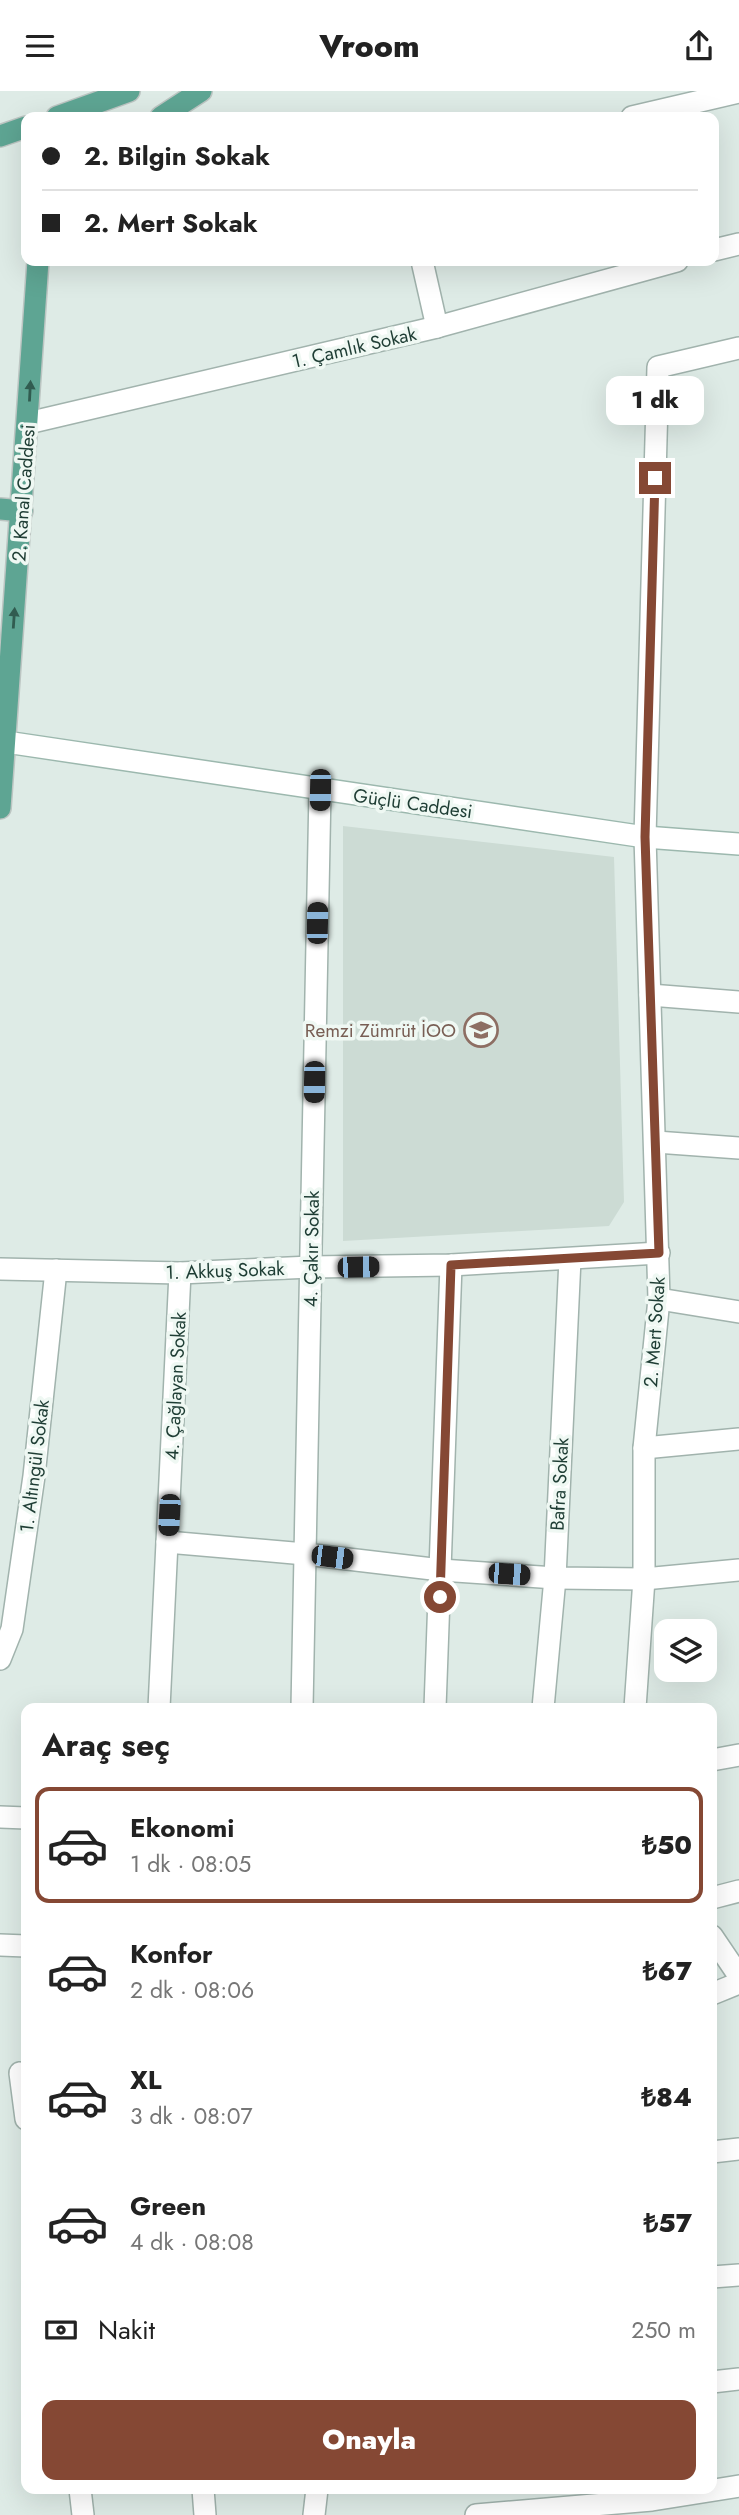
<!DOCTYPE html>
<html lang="tr">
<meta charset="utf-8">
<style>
:root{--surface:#fff;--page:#f2f2f2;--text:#222;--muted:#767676;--line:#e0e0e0;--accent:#854834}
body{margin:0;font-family:Jost,sans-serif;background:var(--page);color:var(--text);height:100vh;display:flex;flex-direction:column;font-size:26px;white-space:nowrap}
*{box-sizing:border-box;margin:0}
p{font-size:23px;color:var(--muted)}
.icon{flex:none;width:38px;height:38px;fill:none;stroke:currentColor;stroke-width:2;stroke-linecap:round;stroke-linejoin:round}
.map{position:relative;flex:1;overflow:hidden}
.panel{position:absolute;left:21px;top:1612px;width:696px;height:791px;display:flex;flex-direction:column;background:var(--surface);border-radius:14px;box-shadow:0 7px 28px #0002}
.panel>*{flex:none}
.banner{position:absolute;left:21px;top:21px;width:698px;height:154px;border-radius:14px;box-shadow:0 7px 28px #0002;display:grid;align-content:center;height:154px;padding:0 21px;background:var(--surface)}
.fabs{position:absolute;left:654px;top:1528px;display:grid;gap:14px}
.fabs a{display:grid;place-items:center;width:63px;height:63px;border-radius:14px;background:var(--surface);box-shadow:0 7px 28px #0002;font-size:35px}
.end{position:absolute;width:32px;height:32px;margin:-16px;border:9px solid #854834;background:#fff;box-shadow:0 0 0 4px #fff}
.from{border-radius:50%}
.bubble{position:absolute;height:49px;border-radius:14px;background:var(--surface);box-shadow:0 7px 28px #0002;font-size:23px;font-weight:800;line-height:49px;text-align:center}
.car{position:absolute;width:21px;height:42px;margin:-21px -10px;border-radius:9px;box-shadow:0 0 5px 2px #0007;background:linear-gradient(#222 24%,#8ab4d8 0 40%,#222 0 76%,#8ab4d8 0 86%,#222 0)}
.banner b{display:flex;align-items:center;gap:24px;height:66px;font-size:26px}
.banner b+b{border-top:2px solid var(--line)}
.banner i{width:18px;height:18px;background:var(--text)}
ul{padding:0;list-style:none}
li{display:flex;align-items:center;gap:21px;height:116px;margin:0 14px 10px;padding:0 7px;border:4px solid transparent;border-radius:14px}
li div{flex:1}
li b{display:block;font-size:26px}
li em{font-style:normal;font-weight:800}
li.on{border-color:var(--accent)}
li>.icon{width:63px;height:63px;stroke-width:1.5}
h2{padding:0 21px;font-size:32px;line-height:84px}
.pay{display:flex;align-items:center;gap:18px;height:77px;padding:0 21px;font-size:26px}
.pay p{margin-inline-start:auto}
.primary-button{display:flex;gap:14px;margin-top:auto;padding:14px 21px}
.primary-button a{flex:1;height:80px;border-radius:14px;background:var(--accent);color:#fff;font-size:28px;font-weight:800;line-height:80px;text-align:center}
header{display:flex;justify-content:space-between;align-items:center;height:91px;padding:0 21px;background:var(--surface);font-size:32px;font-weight:800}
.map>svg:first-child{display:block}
.built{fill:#ccdbd4}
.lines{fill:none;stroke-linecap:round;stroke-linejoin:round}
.minor-casing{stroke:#a1b3ad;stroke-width:24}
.secondary-casing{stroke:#9cb8ae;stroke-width:24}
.primary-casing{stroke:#bcc5c2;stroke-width:24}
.minor{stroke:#fff;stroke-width:21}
.secondary{stroke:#fff;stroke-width:21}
.primary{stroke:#5ea593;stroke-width:21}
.oneway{fill:#315c50}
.route{stroke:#854834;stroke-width:9}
.labels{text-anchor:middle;stroke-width:7;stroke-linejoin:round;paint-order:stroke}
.street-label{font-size:19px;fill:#1e3d34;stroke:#eff8f3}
.education-label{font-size:19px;fill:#785e54;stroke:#eff8f3;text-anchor:end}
</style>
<header><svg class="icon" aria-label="menu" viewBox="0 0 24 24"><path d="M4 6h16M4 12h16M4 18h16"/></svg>Vroom<svg class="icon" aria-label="share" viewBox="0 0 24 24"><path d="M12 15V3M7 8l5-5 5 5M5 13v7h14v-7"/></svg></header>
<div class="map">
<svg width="739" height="2424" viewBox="0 0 739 2424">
<rect width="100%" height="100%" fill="#deebe6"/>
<polygon class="built" points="343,735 614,766 624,1111 609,1135 343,1150"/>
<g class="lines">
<g class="minor-casing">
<g id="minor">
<polyline points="632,26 739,1"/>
<polyline points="714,159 739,153"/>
<polyline points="422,170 437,236"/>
<polyline points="28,332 437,236 677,170"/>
<polyline points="650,904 739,911"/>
<polyline points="656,1051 739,1057"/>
<polyline points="0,1178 180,1182 311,1176 451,1174 659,1162"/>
<polyline points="659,1208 739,1221"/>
<polyline points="644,1357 739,1348"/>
<polyline points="167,1451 305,1463 441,1479 555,1487 644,1488 739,1479"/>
<polyline points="0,1568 12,1538 34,1385 56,1179"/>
<polyline points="159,1617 180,1182"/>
<polyline points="302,1617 320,699"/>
<polyline points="435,1617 451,1174"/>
<polyline points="543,1617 555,1487 570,1168"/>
<polyline points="635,1617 644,1488 644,1357 659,1208 645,746 658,276 739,257"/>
<polyline points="712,1669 739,1664"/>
<polyline points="0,1726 26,1727"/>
<polyline points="712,1807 739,1800"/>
<polyline points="712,1845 739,1885"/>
<polyline points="0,1854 26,1855"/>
<polyline points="712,1903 739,1892"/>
<polyline points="20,1982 26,2028"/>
<polyline points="712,2061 739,2058"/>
<polyline points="712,2186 739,2184"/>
<polyline points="712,2291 739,2288"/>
<polyline points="80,2398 83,2424"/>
<polyline points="203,2398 205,2424"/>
<polyline points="314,2424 317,2398"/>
<polyline points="476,2424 652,2409 739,2395"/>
</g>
</g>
<g class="secondary-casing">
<polyline id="secondary" points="6,651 645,746 739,753"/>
</g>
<g class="primary-casing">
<g id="primary">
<polyline points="57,26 129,0"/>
<polyline points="161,26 201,0"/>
<polyline points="0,45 26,36"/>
<polyline points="0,418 22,420"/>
<polyline points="0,717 38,170"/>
</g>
</g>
<use href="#minor" class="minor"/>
<use href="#secondary" class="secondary"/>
<use href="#primary" class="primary"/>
</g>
<defs><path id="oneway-solid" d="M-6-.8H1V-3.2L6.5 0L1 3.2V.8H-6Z" transform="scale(1.75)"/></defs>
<g class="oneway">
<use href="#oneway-solid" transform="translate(30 300) rotate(-87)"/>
<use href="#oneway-solid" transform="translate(14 527) rotate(-86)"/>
</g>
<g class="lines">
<polyline class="route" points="440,1506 451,1174 659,1162 645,746 655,387"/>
</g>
<defs>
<g id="school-ring" transform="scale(1.75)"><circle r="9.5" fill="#eff8f3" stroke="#8d6e63" stroke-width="1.5"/><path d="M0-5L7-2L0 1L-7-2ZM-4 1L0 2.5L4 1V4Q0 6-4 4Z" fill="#8d6e63"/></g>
</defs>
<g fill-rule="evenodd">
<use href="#school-ring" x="481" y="939"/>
</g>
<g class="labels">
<g class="street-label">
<text transform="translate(354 256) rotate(-13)" y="7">1. Çamlık Sokak</text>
<text transform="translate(23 402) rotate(-86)" y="7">2. Kanal Caddesi</text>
<text transform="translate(413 712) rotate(8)" y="7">Güçlü Caddesi</text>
<text transform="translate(311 1158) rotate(-89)" y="7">4. Çakır Sokak</text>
<text transform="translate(225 1179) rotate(-2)" y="7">1. Akkuş Sokak</text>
<text transform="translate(654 1241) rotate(-86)" y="7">2. Mert Sokak</text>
<text transform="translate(175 1295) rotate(-87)" y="7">4. Çağlayan Sokak</text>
<text transform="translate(34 1375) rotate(-83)" y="7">1. Altıngül Sokak</text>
<text transform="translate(559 1393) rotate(-87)" y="7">Bafra Sokak</text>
</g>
<g class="education-label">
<text x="456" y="946">Remzi Zümrüt İOO</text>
</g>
</g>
</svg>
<div class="fabs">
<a><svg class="icon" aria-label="layers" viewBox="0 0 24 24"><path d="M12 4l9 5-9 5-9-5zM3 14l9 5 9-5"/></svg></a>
</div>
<i class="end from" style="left:440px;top:1506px"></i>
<i class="end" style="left:655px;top:387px"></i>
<div class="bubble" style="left:606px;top:285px;width:98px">1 dk</div>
<i class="car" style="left:320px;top:699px;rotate:181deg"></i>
<i class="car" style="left:317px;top:832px;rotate:1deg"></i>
<i class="car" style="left:314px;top:991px;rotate:181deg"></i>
<i class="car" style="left:358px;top:1176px;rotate:89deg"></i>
<i class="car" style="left:169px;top:1424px;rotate:183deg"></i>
<i class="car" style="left:332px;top:1466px;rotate:97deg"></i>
<i class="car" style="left:509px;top:1483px;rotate:94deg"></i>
<div class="banner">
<b><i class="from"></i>2. Bilgin Sokak</b>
<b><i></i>2. Mert Sokak</b>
</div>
<section class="panel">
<h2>Araç seç</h2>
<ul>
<li class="on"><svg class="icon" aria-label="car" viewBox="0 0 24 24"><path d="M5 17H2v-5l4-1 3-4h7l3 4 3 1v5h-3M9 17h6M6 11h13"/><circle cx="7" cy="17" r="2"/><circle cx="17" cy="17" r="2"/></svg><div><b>Ekonomi</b><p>1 dk · 08:05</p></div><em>₺50</em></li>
<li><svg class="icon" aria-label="car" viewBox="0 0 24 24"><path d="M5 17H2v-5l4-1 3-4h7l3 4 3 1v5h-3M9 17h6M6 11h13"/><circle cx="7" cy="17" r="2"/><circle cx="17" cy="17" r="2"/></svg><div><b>Konfor</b><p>2 dk · 08:06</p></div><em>₺67</em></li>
<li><svg class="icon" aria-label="car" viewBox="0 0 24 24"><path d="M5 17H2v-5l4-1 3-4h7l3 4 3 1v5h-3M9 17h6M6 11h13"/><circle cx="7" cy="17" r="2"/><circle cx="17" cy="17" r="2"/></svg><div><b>XL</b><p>3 dk · 08:07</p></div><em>₺84</em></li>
<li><svg class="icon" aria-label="car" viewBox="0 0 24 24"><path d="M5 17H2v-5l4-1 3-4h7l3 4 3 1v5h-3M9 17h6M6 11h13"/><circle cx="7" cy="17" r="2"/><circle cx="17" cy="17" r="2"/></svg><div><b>Green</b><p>4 dk · 08:08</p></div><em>₺57</em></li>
</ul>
<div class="pay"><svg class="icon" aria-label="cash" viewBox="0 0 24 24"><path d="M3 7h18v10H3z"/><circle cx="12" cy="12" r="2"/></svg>Nakit<p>250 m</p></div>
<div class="primary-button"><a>Onayla</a></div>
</section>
</div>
